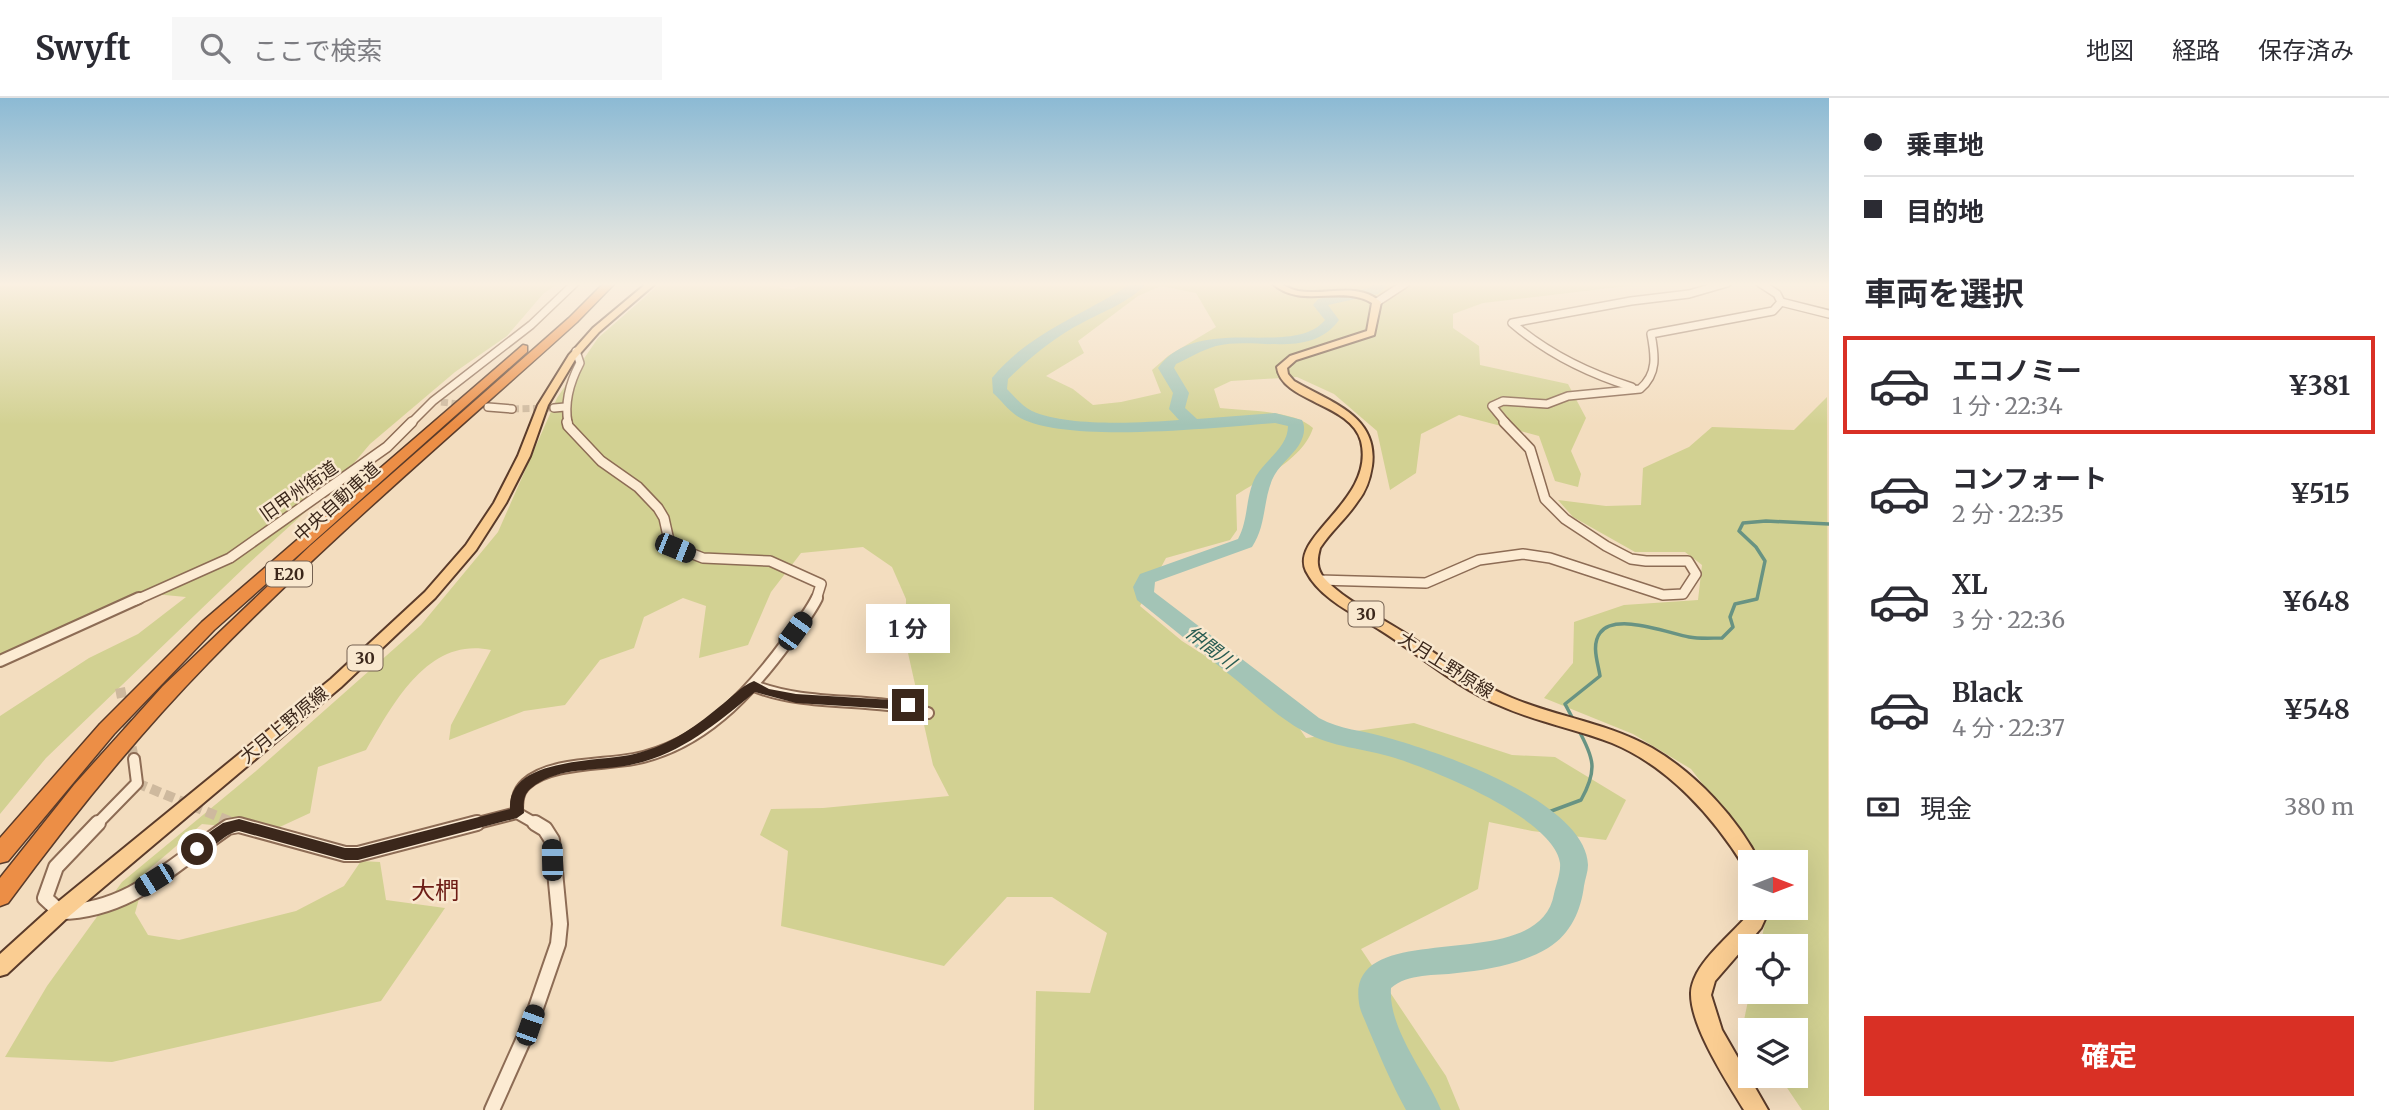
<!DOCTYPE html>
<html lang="ja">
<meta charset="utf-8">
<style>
:root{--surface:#fff;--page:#f7f7f7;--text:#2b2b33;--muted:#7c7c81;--line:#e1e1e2;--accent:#d93025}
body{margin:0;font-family:Merriweather,"Noto Sans JP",serif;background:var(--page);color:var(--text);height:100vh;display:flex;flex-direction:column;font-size:26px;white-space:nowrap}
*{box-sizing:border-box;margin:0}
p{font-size:23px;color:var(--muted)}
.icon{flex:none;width:38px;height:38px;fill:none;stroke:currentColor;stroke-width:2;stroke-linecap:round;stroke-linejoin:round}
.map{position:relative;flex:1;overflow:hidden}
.sheet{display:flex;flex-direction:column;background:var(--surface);width:560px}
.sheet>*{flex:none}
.banner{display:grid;align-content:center;height:154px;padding:0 35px;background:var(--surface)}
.needle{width:46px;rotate:90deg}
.fabs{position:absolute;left:1738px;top:752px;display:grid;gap:14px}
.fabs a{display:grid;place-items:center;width:70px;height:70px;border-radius:0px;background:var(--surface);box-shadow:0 7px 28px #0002;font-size:35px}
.end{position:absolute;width:32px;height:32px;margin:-16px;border:9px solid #3b271b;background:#fff;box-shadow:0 0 0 4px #fff}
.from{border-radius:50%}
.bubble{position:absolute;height:49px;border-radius:0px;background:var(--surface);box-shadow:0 7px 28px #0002;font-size:23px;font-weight:700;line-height:49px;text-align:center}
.car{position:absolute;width:21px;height:42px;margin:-21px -10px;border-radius:9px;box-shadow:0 0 5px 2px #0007;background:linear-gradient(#222 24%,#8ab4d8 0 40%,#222 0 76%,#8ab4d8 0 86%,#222 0)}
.banner b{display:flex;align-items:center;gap:24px;height:66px;font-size:26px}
.banner b+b{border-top:2px solid var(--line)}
.banner i{width:18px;height:18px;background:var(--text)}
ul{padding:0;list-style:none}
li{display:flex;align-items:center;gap:21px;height:98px;margin:0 14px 10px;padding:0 21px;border:4px solid transparent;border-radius:0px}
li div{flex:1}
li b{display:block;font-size:26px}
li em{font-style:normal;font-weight:700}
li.active{border-color:var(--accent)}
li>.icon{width:63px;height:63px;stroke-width:1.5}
h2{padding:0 35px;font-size:32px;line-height:84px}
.pay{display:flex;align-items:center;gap:18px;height:77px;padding:0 35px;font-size:26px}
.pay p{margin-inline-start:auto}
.action{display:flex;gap:14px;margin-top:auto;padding:14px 35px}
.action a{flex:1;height:80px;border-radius:0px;background:var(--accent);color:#fff;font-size:28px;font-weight:700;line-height:80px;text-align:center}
header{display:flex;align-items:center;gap:42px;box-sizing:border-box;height:98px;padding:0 35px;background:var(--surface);border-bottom:2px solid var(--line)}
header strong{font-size:33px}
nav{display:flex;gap:38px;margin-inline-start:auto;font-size:24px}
.search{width:490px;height:63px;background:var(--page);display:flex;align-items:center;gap:18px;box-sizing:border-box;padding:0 24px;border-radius:0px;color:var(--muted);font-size:26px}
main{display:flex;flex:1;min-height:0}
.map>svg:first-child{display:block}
.green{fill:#d2d192;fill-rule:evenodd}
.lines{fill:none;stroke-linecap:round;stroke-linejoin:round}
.stream{stroke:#689383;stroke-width:3.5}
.river{fill:#a3c4b6;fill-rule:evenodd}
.street-tunnel-far2{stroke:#ceb99e;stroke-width:7;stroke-dasharray:7 3.5;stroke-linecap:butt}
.street-tunnel-far1{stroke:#ceb99e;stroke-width:10;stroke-dasharray:10 5;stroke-linecap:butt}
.street-tunnel{stroke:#ceb99e;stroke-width:14;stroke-dasharray:14 7;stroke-linecap:butt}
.street-far3-casing{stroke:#8d6c55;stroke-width:10}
.street-far2-casing{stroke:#8d6c55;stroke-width:12}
.street-far1-casing{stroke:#8d6c55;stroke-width:14}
.street-casing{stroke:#8d6c55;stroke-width:18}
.primary-casing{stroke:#5a3b2a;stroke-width:4}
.highway-casing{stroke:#5a3b2a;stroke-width:3}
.street-far3{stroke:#fcebd3;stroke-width:7}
.street-far2{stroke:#fcebd3;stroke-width:9}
.street-far1{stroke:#fcebd3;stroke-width:10}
.street{stroke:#fcebd3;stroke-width:14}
.primary{fill:#facd92;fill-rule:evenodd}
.highway{fill:#ec8e46;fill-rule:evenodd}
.route{fill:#3b271b}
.labels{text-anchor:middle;stroke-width:5;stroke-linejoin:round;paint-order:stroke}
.shield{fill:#f9e8cf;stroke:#746151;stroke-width:2}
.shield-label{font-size:16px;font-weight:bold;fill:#3b271b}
.street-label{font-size:18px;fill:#3b271b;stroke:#f9e8cf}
.water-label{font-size:19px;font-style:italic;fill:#295d53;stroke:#f9e8cf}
.near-quarter-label{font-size:24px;fill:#6d1d16;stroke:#f9e8cf}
</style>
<header>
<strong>Swyft</strong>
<div class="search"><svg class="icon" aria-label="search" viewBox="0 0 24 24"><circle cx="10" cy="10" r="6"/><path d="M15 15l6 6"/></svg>ここで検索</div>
<nav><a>地図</a><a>経路</a><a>保存済み</a></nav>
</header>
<main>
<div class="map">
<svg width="1829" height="1012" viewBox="0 0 1829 1012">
<rect width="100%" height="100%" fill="#f3ddbf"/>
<g class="green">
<polygon points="0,185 559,185 543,196 507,238 455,274 370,346 337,385 247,467 46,660 0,716 0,618 89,560 138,536 186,499 143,495 66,526 0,563"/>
<path d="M661,185H778L781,190L793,191L806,185H1653L1483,205L1453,216V230L1479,248L1480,267L1568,286L1586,320L1571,353L1581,376L1578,389L1555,383L1539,338L1459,317L1421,336L1416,375L1390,392L1377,333L1334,296L1297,279L1231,283L1214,291L1220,310C1246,313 1294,312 1313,330C1303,361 1262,380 1236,397L1237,432L1230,442L1166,460L1140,508L1182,543L1285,609L1306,640L1414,625L1512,657L1555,659L1626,702L1606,742L1532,733L1489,724L1478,791L1361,851L1446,978L1460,1012H1034L1036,893L1090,895L1107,835L1052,799H1007L944,868L781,828L788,753L760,737L771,711L823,710L949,698L933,667L906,546V501L892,469L863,449L801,455L771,494L748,547L699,560L706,508L683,500L644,519L634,550L600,562L565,607L524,613L449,642L451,627L491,552C428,538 393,606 366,652L318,669L310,715L271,733L202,726L147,773L135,815L148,837L179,842L296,813L344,788L361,763L380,764L386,802L445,810L381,903L112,964L5,959L47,888L122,784L256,673L421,527L498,434L557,300L598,240ZM1161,188L1196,195L1216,229L1168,258L1152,272L1161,295L1121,304L1093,307L1073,291L1046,278L1084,255L1078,243L1138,198Z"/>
<polygon points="1827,299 1829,1012 1802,1012 1779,978 1796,978 1796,933 1750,933 1750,937 1743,927 1750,893 1796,894 1796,849 1760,849 1768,810 1796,810 1796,765 1764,765 1691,671 1633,636 1544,600 1573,565 1574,524 1624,507 1698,502 1702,467 1685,454 1635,454 1573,419 1558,402 1606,408 1641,407 1643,370 1689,349 1712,329 1794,332"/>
</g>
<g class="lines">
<g class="stream">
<path d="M1573,621L1565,606L1600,578C1598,565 1591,547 1600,535C1615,514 1668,535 1689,539C1700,541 1711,540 1722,540L1733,529L1730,519L1735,506L1757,501L1765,463L1756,449L1739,433L1743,425L1766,423L1829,426"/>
<path d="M1538,718L1581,702C1598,672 1594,660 1578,631"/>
</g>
<path class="river" d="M1132,185H1147C1130,204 1104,213 1082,225C1054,239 1030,260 1008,281L1007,291C1014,298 1022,308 1032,313C1068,329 1139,325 1179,322L1169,311L1173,295L1158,270C1198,214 1293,261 1325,222L1313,207L1318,201L1369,190L1375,185H1389L1378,196L1328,207L1339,222C1310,262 1256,238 1216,248C1202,252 1189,260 1176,266L1174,270L1189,295L1185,310L1197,321L1275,315L1302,322C1306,330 1304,339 1299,347C1291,359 1278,368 1272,382C1263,404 1266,428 1252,449L1155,484L1154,494L1319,620C1341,632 1362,632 1385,639C1436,653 1586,703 1588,767C1588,774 1585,781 1584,788C1581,812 1571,836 1548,850C1521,866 1487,872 1457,875C1435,878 1408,875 1391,890C1388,931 1426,975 1441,1012H1406C1391,985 1380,958 1368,930C1365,922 1360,913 1359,905C1345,814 1539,882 1554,796C1556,787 1561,774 1560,765C1554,720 1433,672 1395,660C1364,650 1332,650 1303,633C1280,620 1260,602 1240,585C1205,557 1171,529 1137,502L1133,489L1140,476L1238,441C1249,421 1245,398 1256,378C1266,361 1288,349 1288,328L1275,325C1219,329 1061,347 1017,318C1008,312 1001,302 993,295L992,280C1028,235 1086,216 1132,185Z"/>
<g class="street-tunnel-far2">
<polyline points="441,304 467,307"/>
<polyline points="512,311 554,310"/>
</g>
<g class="street-tunnel-far1">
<polyline points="120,590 134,661"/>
<polyline points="137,685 239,727"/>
</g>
<polyline class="street-tunnel" points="235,725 239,727"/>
<g class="street-far3-casing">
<g id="street-far3">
<polyline points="1377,204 1406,185"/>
<polyline points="1781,204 1829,216"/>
<path d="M1632,289C1587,275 1548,256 1512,225L1631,203L1689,196L1727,185"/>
<polyline points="488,309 512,311"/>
<polyline points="554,310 565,309"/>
<polyline points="411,325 433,303 531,227 575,185"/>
<path d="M568,325C564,304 570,284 580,265L576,253"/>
<path d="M1506,325L1492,308L1503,303L1547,306L1568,298L1640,291C1658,276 1655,257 1651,236L1773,213L1781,204L1777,196L1760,185"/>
</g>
</g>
<g class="street-far2-casing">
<g id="street-far2">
<polyline points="567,324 568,328 601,363 638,389 658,410 664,420 670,447 703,460 770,463 821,486 816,502"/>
<polyline points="1319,482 1426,485 1479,462 1523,456 1550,460 1663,497 1683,496 1696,476 1688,463 1646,463 1631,461 1606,448 1565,421 1545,401 1530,351 1504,324"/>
<polyline points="136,502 230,460 387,349 412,324"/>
</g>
</g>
<g class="street-far1-casing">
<g id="street-far1">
<polyline points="0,563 139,500"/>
<path d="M754,588C810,610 871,598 928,615"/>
<path d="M517,715C517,704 517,694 526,686C550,664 603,667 634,661C701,648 748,597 787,544C798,530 809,516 817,500"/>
<polyline points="96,727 137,685 134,661"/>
<polyline points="470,727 517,715 538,727"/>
</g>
</g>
<g class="street-casing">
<g id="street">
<path d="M98,725L56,769L45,800L60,814C131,813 173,766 228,729L239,727L345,756H358L477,725"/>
<polyline points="492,1012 530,927 558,846 560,826 552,742 545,731 535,725"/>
</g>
</g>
<g class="primary-casing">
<g id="primary">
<polygon points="647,185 656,185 599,234 576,260 548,307 530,358 506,405 476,452 435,500 341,589 67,820 7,876 0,878 0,856 53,808 331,581 425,494 466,447 494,405 518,358 538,307 569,257 593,230"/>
<path d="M1272,185C1283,185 1288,191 1298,193C1327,198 1356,183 1381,204L1374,237L1296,262L1287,270L1288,276L1294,283C1329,304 1379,317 1372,368C1370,381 1366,393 1358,403C1347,420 1331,433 1320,450C1317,461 1316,470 1324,480C1345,503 1377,517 1403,534C1439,557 1472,584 1512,600C1557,619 1608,625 1652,650C1695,675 1738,720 1760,765H1750V772L1745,770C1714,719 1668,668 1612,645C1576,631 1537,624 1501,608C1457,590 1420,557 1380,532C1356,517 1320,501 1306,473C1289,438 1376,402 1361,343C1351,305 1281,304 1277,269L1290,258L1367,233L1372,205C1340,186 1301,212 1272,185Z"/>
<path d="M1751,810H1770L1761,830L1715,883L1711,897L1722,932L1768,1012H1744C1727,984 1690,928 1691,895C1691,888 1694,881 1697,875C1708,855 1732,835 1747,818Z"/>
</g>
</g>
<g class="highway-casing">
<g id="highway">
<path d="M604,185H615L577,224C453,336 324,445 208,565C135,640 70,721 8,805L0,808V780L74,687L163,588L310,448L569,220Z"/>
<polygon points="523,247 527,248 527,254 214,532 114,636 8,763 0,765 0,740 100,626 202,524"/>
</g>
</g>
<use href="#street-far3" class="street-far3"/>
<use href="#street-far2" class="street-far2"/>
<use href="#street-far1" class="street-far1"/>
<use href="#street" class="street"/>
<use href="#primary" class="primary"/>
<use href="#highway" class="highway"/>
</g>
<linearGradient id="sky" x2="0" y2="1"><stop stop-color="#8cbad4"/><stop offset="0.57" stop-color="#faf0e2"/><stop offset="1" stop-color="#faf0e2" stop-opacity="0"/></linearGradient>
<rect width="1829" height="327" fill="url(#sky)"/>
<path class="route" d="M754,583L769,591L796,596L908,603L914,607L908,612L796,605L755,594C716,626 680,657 630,667C601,673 565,669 540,684C525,693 523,698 524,715L517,720L358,762H345L239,733C222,735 208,760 192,755L189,751L192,746L223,725L239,721L345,750H358L510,711C507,660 595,664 630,657C664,650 693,631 719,609C730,601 741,588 754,583Z"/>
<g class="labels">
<g class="shield">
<rect x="266" y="463.5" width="46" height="25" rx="5"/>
<rect x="1348.5" y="503.5" width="35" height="25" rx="5"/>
<rect x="347.5" y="547.5" width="35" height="25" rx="5"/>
</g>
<g class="shield-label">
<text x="289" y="482">E20</text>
<text x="1366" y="522">30</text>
<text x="365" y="566">30</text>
</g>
<g class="street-label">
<text transform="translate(299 393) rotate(-35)" y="6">旧甲州街道</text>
<text transform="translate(337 404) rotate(-42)" y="6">中央自動車道</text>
<text transform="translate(1446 567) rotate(32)" y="6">大月上野原線</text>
<text transform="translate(284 627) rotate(-40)" y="6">大月上野原線</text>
</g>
<g class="water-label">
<text transform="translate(1211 549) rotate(38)" y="7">仲間川</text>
</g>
<g class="near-quarter-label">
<text x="435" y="801">大椚</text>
</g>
</g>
</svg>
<div class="fabs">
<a><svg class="needle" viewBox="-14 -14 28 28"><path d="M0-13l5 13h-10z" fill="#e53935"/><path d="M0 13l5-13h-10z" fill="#7c7c81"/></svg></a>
<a><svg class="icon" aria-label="locate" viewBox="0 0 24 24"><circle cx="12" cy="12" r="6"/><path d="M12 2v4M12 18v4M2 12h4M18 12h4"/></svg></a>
<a><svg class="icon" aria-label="layers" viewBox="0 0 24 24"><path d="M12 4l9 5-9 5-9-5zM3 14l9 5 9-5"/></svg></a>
</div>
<i class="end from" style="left:197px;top:751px"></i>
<i class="end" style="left:908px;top:607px"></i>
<div class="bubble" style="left:866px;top:506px;width:84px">1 分</div>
<i class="car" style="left:675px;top:450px;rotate:112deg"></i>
<i class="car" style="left:795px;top:533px;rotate:36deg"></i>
<i class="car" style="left:552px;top:762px;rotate:359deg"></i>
<i class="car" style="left:154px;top:782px;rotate:238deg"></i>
<i class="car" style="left:530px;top:927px;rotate:19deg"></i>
</div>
<section class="sheet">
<div class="banner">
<b><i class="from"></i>乗車地</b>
<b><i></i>目的地</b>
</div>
<h2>車両を選択</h2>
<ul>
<li class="active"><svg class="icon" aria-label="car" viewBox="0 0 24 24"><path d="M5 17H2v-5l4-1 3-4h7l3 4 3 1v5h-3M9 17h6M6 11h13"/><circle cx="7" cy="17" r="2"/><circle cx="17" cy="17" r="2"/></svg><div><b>エコノミー</b><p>1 分 · 22:34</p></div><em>¥381</em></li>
<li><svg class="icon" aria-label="car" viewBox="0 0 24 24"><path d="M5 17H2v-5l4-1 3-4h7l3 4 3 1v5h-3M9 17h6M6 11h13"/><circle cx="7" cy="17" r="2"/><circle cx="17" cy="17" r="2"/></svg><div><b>コンフォート</b><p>2 分 · 22:35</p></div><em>¥515</em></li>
<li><svg class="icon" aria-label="car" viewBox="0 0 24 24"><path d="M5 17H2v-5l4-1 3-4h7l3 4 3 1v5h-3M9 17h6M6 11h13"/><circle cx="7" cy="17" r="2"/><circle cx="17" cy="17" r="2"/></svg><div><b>XL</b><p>3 分 · 22:36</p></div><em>¥648</em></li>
<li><svg class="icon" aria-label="car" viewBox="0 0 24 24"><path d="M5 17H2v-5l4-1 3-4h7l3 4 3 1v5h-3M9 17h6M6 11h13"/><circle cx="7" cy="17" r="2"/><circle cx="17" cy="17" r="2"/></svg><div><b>Black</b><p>4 分 · 22:37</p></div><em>¥548</em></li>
</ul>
<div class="pay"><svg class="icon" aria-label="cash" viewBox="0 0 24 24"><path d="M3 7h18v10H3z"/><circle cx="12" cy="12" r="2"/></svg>現金<p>380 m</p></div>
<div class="action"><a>確定</a></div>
</section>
</main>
